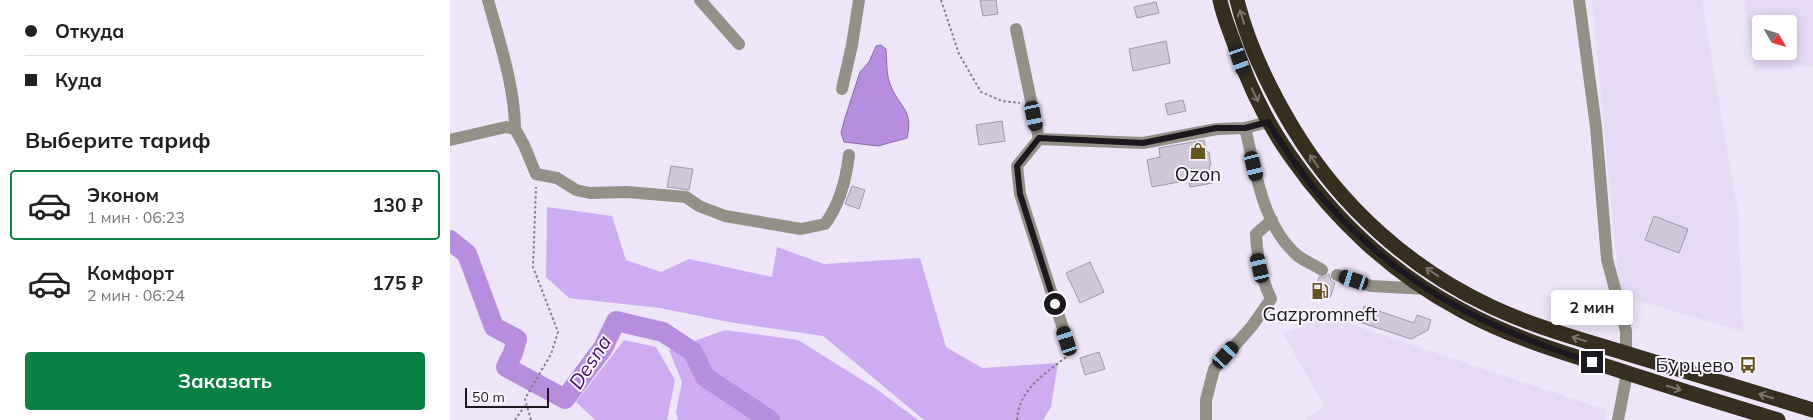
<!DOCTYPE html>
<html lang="ru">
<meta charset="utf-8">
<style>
:root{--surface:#fff;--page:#f6f6f6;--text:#202124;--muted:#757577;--line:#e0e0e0;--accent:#0b8043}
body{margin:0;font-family:Mulish,sans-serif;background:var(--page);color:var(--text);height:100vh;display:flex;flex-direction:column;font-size:19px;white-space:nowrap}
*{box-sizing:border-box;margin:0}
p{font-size:16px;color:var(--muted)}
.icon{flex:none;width:28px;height:28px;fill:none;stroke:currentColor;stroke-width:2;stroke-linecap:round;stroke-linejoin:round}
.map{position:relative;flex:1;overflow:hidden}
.sheet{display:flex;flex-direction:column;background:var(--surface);width:450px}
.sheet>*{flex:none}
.guide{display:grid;align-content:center;height:110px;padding:0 25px;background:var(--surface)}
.needle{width:32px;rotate:129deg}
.buttons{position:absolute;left:1302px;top:15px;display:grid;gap:10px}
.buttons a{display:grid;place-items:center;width:45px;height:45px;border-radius:5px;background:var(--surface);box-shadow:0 2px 12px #0003;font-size:25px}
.scale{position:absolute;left:15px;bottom:12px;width:84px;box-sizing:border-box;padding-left:5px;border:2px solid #1c181f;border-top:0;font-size:14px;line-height:18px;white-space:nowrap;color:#1c181f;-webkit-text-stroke:4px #f8f5fd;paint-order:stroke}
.end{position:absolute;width:22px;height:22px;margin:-11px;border:6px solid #1c181f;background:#fff;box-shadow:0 0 0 2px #fff}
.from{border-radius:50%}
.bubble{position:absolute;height:35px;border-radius:5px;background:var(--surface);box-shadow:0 2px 12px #0003;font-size:16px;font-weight:700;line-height:35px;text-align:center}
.car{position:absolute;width:15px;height:30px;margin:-15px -8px;border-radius:6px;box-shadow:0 0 4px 1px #0007;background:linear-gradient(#222 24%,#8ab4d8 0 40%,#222 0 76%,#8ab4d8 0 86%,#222 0)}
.guide b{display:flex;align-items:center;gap:18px;height:48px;font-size:19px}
.guide b+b{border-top:1px solid var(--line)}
.guide i{width:12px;height:12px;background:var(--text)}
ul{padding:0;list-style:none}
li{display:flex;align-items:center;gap:15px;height:70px;margin:0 10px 8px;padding:0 15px;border:2px solid transparent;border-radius:5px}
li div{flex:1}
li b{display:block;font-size:19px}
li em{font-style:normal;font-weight:700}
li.on{border-color:var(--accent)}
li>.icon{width:45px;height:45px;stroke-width:1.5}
h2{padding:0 25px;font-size:22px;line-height:60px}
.cta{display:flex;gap:10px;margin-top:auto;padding:10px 25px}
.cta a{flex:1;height:58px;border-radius:5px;background:var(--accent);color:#fff;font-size:20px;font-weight:700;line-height:58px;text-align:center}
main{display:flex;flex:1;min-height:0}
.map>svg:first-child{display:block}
.built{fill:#e6daf5;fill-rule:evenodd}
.green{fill:#ceacf1}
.water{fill:#b78edf;stroke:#886ba5}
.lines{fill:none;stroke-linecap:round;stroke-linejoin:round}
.river{stroke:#b78edf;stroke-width:20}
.building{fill:#d0c7da;stroke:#a198ab}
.path{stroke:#837d8a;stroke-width:2;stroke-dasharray:2.5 2.5;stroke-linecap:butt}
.minor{stroke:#939087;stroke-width:12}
.highway{stroke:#362f1f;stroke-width:15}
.oneway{stroke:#7a746d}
.route{stroke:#1c181f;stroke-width:6}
.labels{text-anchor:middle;stroke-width:4;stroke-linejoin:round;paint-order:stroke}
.poi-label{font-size:19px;fill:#1c181f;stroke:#f8f5fd}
.water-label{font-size:20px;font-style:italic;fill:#480c6e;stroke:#f8f5fd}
</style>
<main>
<section class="sheet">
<div class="guide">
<b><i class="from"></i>Откуда</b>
<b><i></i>Куда</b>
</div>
<h2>Выберите тариф</h2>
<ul>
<li class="on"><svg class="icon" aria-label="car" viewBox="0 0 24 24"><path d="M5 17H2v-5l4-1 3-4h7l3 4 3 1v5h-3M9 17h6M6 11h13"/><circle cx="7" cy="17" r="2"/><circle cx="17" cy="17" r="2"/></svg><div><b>Эконом</b><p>1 мин · 06:23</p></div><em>130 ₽</em></li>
<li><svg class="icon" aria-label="car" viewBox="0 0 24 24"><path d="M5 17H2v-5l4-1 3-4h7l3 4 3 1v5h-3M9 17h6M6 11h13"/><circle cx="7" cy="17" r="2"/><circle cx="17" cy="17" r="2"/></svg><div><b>Комфорт</b><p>2 мин · 06:24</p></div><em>175 ₽</em></li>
</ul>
<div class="cta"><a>Заказать</a></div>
</section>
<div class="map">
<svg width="1363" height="420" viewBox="0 0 1363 420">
<rect width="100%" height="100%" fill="#eee5f9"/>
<g class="built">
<polygon points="1142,0 1252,0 1288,212 1293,332 1170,295"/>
<path d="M1294,0H1363V66L1305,70ZM1311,24H1339V51H1311Z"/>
<polygon points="879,317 1157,410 1155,420 855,420 874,406 833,333"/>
</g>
<g class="green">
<polygon points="97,207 162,216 176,260 211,272 239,259 322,277 327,247 374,264 470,258 496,347 532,368 608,363 601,407 593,420 474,420 373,336 279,322 210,308 119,298 96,277"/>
<polygon points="275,330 348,340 425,388 468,420 228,420 226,412 232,382 219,350"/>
<polygon points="174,340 206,347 225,380 217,420 145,420 126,402"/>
</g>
<path class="water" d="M431,45L436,49C437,60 436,73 440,84C449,108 464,109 457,138L428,146L394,142L391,133L395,118L410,72L419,62L426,46Z"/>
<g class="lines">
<polyline class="river" points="0,240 17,254 44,327 67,339 63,353 56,367 115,399 153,348 166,321 213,332 243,352 255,377 320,420"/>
</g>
<g class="building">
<polygon points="530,0 546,0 548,14 533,16"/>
<polygon points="706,2 709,13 687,18 684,7"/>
<polygon points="716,41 720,63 683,71 679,49"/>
<polygon points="733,100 736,111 718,115 715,104"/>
<polygon points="552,121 555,141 529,145 526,125"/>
<polygon points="754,140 757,152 759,152 760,159 761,165 759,166 763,183 740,187 739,180 702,187 697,160 710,157 709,148"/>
<polygon points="221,166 243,169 239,190 217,187"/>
<polygon points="402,186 415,190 409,209 395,204"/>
<polygon points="1204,216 1238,229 1229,253 1195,240"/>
<polygon points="640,262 654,292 630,303 616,273"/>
<polygon points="879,274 881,280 885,283 880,298 864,293 869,277 875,277"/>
<polygon points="914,306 964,323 967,315 981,320 978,330 961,339 909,322"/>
<polygon points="649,352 655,369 635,375 630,358"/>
</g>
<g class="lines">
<g class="path">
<polyline points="491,0 509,54 531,92 552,101 570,103"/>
<polyline points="65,420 76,404"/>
<polyline points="81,420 75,399 101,354 108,332 83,267 86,187"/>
<path d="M567,420C569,389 594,375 616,357L617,353"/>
</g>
<g class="minor">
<path d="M38,0C49,40 65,87 65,129"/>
<polyline points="250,0 289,44"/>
<polyline points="1129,0 1146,127 1157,259 1176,331 1176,353"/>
<polyline points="566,29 589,139"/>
<polyline points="392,89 402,45 409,0"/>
<path d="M795,128C806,172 812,225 848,256C855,261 864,265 872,270"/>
<path d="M0,140L56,127L65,129L74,145L86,174L107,178L126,190L140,193L177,192L236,197L249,206L275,216L351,229L375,224C390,204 396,180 399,155"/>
<polyline points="887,275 921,286 977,289"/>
<polyline points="617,341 570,194 567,166 589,139 693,143 767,129 795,128 818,122"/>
<path d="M756,420V400L764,369L802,326L821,299C811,278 807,258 806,234L822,220"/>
<polyline points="1168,420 1177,373"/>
</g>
<g class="highway">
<path d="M770,0C773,15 779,29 784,43C798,84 816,122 841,157C885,220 943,274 1011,310C1058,336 1110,352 1162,368C1217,386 1272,403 1328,420"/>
<path d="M787,0C798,45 819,88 843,128C890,206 960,269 1042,307C1085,327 1130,339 1175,353C1237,372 1300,391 1363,410"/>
</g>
</g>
<defs><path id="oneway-shaft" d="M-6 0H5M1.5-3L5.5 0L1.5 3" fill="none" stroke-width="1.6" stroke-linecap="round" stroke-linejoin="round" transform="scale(1.25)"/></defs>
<g class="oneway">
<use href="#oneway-shaft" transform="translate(792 17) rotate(-108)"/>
<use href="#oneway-shaft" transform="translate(805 95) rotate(64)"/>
<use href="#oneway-shaft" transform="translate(864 161) rotate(-125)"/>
<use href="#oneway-shaft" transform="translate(982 272) rotate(-146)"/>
<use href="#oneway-shaft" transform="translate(1129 339) rotate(-163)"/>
<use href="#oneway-shaft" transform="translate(1224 388) rotate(17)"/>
<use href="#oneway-shaft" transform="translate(1316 396) rotate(-163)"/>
</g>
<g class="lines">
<path class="route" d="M605,304L570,194L567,166L589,138L693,143L766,128H795L818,122C836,150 854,178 876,202C951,286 1036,329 1142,362"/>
</g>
<defs>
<g id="shop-bare" transform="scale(1.35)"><path d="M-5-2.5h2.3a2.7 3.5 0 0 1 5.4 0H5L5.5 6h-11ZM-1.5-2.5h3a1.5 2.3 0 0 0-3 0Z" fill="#665321" stroke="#f8f5fd" stroke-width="2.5" paint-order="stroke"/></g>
<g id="fuel-bare" transform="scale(1.35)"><path d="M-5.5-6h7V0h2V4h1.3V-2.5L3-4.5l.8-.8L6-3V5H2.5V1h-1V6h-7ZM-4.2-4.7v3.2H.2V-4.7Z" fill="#665321" stroke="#f8f5fd" stroke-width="2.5" paint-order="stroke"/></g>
<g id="bus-bare" transform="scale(1.35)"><path d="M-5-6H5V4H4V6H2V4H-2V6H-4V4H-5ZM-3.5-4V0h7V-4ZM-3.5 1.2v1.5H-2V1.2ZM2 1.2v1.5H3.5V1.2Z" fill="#665321" stroke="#f8f5fd" stroke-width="2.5" paint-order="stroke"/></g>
</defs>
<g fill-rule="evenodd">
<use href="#shop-bare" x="748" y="151"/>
<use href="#fuel-bare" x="870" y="291"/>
<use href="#bus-bare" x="1298" y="365"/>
</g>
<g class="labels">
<g class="poi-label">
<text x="748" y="181">Ozon</text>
<text x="870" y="321">Gazpromneft</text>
<text x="1284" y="372" text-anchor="end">Бурцево</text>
</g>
<g class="water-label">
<text transform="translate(140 362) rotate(-57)" y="7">Desna</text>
</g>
</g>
</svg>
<div class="buttons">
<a><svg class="needle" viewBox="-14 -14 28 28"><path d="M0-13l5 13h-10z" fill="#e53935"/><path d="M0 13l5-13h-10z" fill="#757577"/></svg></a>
</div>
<div class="scale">50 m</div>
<i class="end from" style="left:605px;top:304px"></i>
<i class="end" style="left:1142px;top:362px"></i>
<div class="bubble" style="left:1101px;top:290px;width:82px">2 мин</div>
<i class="car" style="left:790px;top:60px;rotate:161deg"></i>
<i class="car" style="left:584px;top:116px;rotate:168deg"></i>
<i class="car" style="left:804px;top:166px;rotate:166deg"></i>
<i class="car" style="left:810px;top:268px;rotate:347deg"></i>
<i class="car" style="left:904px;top:280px;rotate:288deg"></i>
<i class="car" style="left:617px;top:341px;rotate:342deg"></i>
<i class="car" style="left:776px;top:355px;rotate:42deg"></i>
</div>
</main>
